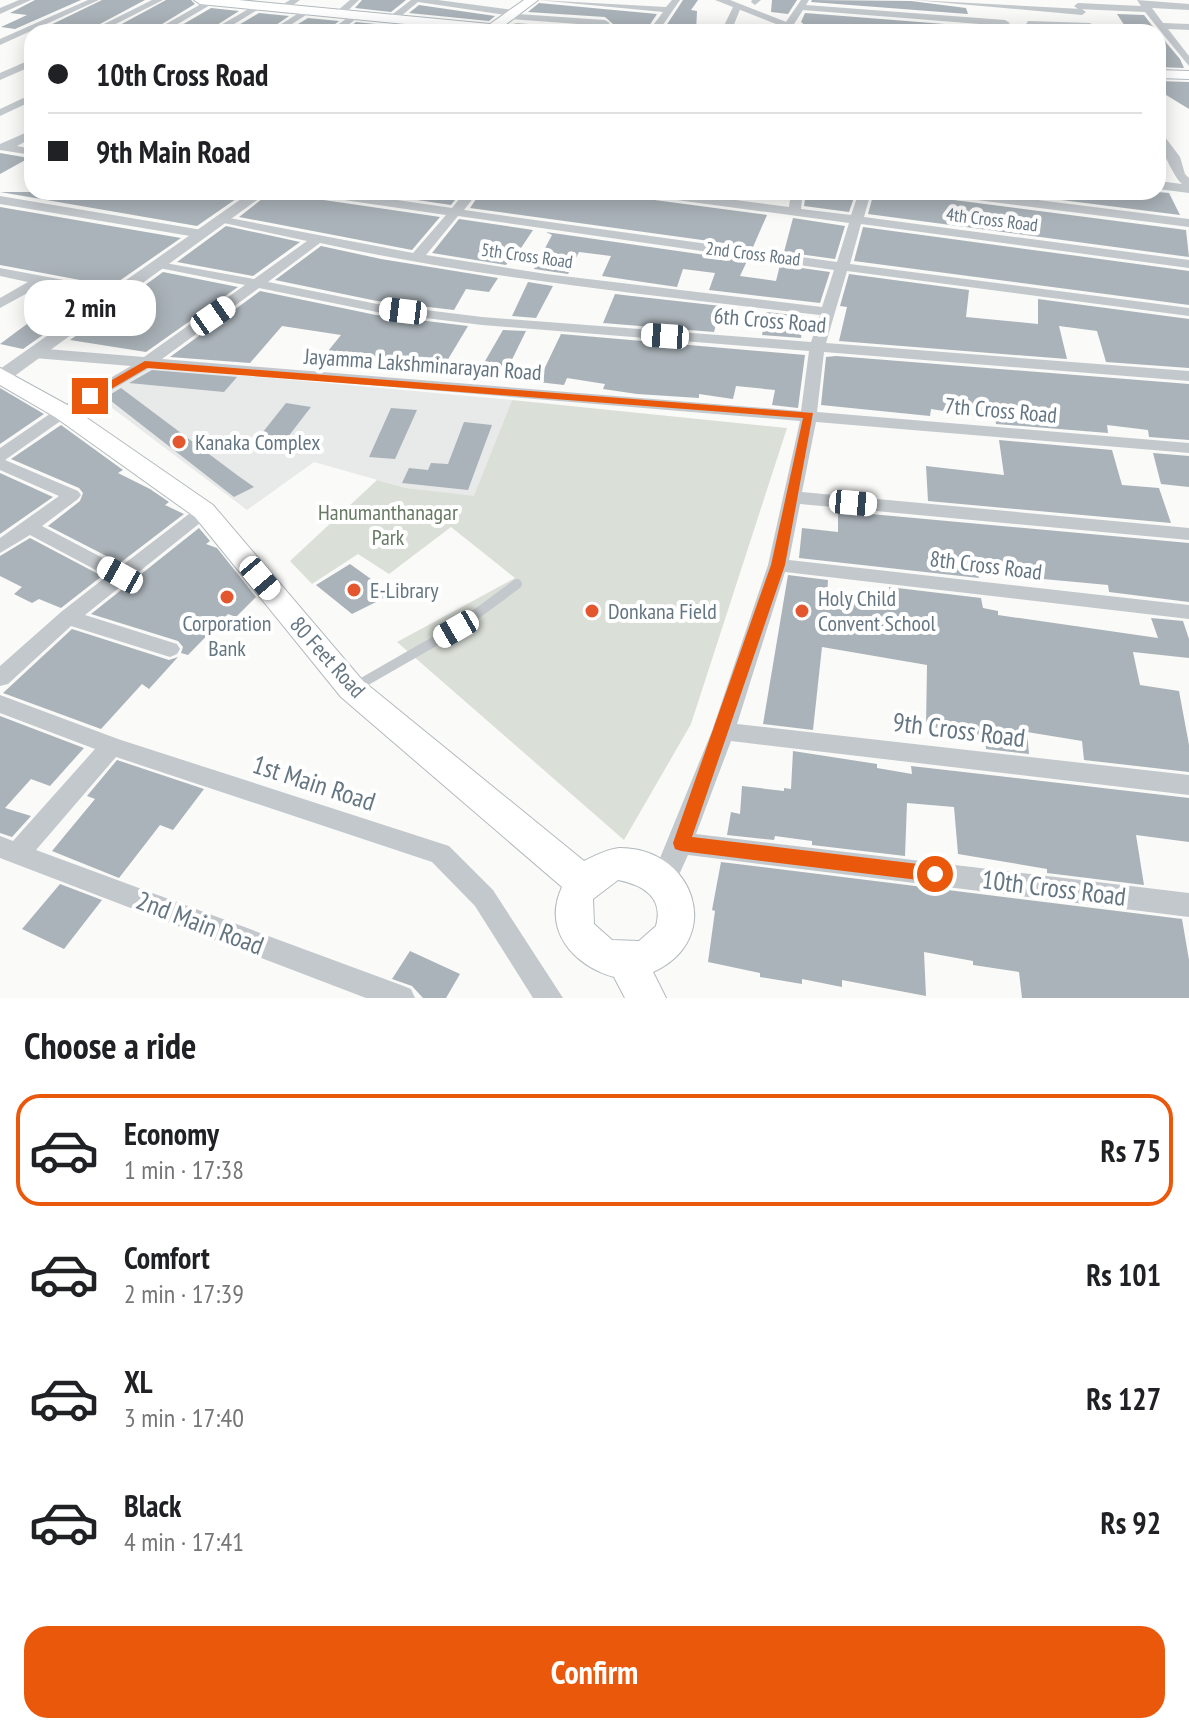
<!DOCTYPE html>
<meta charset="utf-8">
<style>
:root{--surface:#fff;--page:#f6f6f6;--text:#202124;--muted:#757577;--line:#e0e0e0;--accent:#ea580c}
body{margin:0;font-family:"PT Sans Narrow",sans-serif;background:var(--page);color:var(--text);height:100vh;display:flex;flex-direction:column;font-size:30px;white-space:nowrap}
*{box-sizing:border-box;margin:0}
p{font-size:26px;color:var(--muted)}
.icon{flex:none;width:44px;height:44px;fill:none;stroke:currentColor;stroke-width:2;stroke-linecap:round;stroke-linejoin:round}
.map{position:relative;height:998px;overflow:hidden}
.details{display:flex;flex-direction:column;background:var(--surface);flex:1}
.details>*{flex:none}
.banner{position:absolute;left:24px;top:24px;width:1142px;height:176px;border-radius:24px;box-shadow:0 4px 20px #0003;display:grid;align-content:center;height:176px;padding:0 24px;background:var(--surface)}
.end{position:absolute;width:36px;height:36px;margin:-18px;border:10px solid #ea580c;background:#fff;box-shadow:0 0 0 4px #fff}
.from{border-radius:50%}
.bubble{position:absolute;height:56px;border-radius:24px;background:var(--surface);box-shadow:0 4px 20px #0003;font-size:26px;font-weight:700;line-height:56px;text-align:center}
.car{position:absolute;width:24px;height:48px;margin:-24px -12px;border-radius:10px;box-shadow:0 0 6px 2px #0007;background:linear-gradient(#fff 24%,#345 0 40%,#fff 0 76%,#345 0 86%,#fff 0)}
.banner b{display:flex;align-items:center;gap:28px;height:76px;font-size:30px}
.banner b+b{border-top:2px solid var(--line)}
.banner i{width:20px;height:20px;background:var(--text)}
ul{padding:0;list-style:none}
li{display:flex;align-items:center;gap:24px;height:112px;margin:0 16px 12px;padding:0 8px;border:4px solid transparent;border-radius:24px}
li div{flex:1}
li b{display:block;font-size:30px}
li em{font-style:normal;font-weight:700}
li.current{border-color:var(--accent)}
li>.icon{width:72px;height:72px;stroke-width:1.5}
h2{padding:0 24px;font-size:36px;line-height:96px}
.button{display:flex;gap:16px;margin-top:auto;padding:16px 24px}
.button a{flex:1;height:92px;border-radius:24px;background:var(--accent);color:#fff;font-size:32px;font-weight:700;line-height:92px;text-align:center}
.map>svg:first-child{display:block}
.built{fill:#e8e9e9}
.green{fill:#dadfd7}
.building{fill:#aab3b9}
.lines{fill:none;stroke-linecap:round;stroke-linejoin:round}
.secondary-casing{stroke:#b3babf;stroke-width:2}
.service{stroke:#c3c8cc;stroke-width:10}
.minor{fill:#c3c8cc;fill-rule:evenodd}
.tertiary{fill:#c3c8cc;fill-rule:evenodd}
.secondary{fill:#fff;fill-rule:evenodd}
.route{fill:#ea580c}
.poi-dot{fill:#e4572e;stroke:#fff;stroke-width:3}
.labels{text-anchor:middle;stroke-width:8;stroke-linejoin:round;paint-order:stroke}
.far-street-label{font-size:18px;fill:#657683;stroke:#fff}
.street-label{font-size:22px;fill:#657683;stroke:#fff}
.poi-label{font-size:22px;fill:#657683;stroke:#fff;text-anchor:start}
.park-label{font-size:22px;fill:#687a64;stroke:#fff}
.near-street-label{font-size:26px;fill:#657683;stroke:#fff}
</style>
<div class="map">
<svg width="1189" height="998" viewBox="0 0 1189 998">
<rect width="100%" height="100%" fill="#fafaf8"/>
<polygon class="built" points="137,366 512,400 474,497 406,488 314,462 247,510 91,392"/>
<polygon class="green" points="512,400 787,428 691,724 624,840 397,642 515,578 451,527 389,574 358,554 312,584 290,561 377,480 406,488 474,496"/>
<g class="building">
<polygon points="35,0 81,0 15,29 1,27 27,15 10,13"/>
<polygon points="102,0 145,0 85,32 36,32"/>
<polygon points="166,0 191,0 195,4 149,32 107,32"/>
<polygon points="362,0 406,0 391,12 355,8"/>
<polygon points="683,0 698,0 691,10 697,11 696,32 662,32"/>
<polygon points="772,0 797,0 788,14 771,12"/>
<polygon points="812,0 911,1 966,8 968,14 811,2"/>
<polygon points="539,3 657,14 645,32 579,32 540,29 513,23 605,29 613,24 605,17 528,12"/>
<polygon points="419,5 495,16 489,21 409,13"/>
<polygon points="211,8 239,11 206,32 170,32"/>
<polygon points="259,13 289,16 266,32 227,32"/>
<polygon points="805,13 970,26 971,30 917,32 882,27 848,26 846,30 806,26 801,22"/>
<polygon points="1117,14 1144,15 1157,32 1128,31"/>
<polygon points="308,18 339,21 325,32 285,32"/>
<polygon points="356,22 396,26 390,32 344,32"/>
<polygon points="1158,33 1180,59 1184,68 1158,67"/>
<polygon points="1158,81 1189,82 1189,109 1158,90"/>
<polygon points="0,153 29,158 0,174"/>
<polygon points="0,192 246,192 197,226"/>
<polygon points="271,192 308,192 317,199 440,217 412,250 239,217"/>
<polygon points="363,192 461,192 451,205"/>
<polygon points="481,192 638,192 647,199 767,215 753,247 470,208"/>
<polygon points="806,192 856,192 849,212 804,206"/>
<polygon points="874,192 937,192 946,199 1186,230 1189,257 868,214"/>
<polygon points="999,192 1092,195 1091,192 1158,192 1169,193 1180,215"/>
<polygon points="0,207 181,238 112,286 0,265"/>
<polygon points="793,218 845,226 835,259 784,252"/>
<polygon points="459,219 533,230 521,248 518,246 506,265 432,253"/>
<polygon points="226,226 300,242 253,276 177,262"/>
<polygon points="863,227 1189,271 1189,305 854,261"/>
<polygon points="546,232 747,261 740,276 776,281 780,265 830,272 820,303 709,290 715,273 683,269 677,287 602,276 611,256 579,252 568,274 534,269 552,235"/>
<polygon points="321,246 381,259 498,278 489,292 466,289 454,310 377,301 275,280"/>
<polygon points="163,272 238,287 146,352 70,340"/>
<polygon points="849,274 969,290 966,317 1038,324 1038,299 1189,319 1189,368 1106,362 1097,331 1059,326 1067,359 839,341 847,307 840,306"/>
<polygon points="528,282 553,286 536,318 512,316"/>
<polygon points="260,291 376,315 468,326 438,376 346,361 344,365 320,361 341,335 282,326 250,363 170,357"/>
<polygon points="70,292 97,297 23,349 0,344"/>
<polygon points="615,294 632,296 721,306 714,332 603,323"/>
<polygon points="766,312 804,316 801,338 762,335"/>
<polygon points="503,330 526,331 503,378 477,375"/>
<polygon points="561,334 805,355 798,408 772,405 775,390 736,386 733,399 699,394 699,398 637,394 603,389 605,384 567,378 564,385 538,382"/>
<polygon points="836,356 1189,384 1189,440 1149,437 1148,430 1107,425 1108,433 996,424 995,419 931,409 930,416 821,405 826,357"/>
<polygon points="152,370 237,377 224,392 129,383"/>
<polygon points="0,388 44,414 0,444"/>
<polygon points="121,388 237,475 254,487 234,497 106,397"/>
<polygon points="286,403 311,407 277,451 251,447"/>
<polygon points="391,408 417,410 395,459 369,457"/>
<polygon points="464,422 492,425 468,490 402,483 409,468 428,470 431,463 448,464"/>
<polygon points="61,425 123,470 118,473 150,489 169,502 165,505 184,514 120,563 48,526 80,501 83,493 79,488 11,459"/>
<polygon points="999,440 1112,450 1122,485 1159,488 1171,523 928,501 926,466 1004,475"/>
<polygon points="1153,453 1189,456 1189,487 1161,484"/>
<polygon points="0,473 53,497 0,534"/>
<polygon points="838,511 1189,543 1189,602 1109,592 1108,585 978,573 979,578 799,558 802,528 838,532"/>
<polygon points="199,528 210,541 206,544 217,548 256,597 236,617 228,614 188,655 181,653 183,647 178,641 91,614"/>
<polygon points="30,538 102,576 61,608 39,599 32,603 14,594 22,587 0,576 0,556"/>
<polygon points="350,564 392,594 352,614 316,585"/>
<polygon points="788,575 828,580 827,594 874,601 874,596 889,599 889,587 981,598 983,608 998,611 998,615 1158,638 1151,618 1183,621 1189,639 1189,658 1133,652 1140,685 1179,691 1189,745 1189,772 1084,760 1082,741 1027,732 1029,754 986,749 985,736 926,726 927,665 822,647 813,730 763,724"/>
<polygon points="72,629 169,660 178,657 149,689 142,684 101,729 3,693"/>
<polygon points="0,716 84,748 50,786 31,779 5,808 31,816 12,837 0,833"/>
<polygon points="793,751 877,764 877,768 912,774 911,766 1189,798 1189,842 1136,835 1144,885 1047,873 1047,869 958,854 954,807 907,803 905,856 812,845 812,841 775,836 774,840 727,835 731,812 740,814 742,786 784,791 784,788 791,789"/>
<polygon points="117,760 204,789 173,830 160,825 119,878 52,851 95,799 87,796"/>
<polygon points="721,862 1182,919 1189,960 1189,998 1022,998 1019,972 973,965 973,961 924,952 926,996 842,980 842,987 802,979 802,984 760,977 760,973 708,962 715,911 712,910"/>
<polygon points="60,884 102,900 64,949 22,929"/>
<polygon points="410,951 460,974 446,998 423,998 412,986 392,979"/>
</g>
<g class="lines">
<g class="secondary-casing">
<g id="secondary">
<polygon points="194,0 239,0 490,24 524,0 538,0 505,25 532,28 539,32 487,32 200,4"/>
<polygon points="1158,70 1189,71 1189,79 1158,78"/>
<path d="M0,368L71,407L213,505L363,681L584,861C594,856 608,849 619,848C694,847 726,939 653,972L666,998H625L614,977C573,965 542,930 562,887L341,697L195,517L55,417L0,385ZM618,880C643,885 664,897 656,926L639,941L612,940L594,924L593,899Z"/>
</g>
</g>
<polyline class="service" points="355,687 456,629 517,584"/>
<g class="minor">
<polygon points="19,0 31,0 0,14 0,8"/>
<polygon points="88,0 99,0 0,45 0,39"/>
<polygon points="152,0 163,0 100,32 88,32"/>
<polygon points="208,0 217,1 164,32 152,32"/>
<polygon points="290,0 300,0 286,10 280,10 280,6"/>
<polygon points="350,0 359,0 342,16 336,16 336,12"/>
<polygon points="411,0 438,0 514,10 518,14 605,20 610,23 605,26 510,19 506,15 418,2 395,21 389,21 389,17"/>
<polygon points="538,0 666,7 672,0 680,0 658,32 648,32 663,12"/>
<polygon points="752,0 761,0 755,5 751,2"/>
<polygon points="801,0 809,0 806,5 1005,20 1010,23 1005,26 803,10 789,32 779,32"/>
<polygon points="914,0 1082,9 1086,12 1082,15"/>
<polygon points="1137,0 1189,4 1189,10 1152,8 1163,23 1189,24 1189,30 1168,29 1189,56 1189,66 1145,12 1078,9 1074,6 1078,3 1141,6"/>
<polygon points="257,4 264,6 221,32 209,32"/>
<polygon points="737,4 741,7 731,32 721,32 733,7"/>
<polygon points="305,9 312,11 280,32 269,32"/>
<polygon points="354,13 361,15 339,32 328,32"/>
<polygon points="410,19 418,21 404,32 393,32"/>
<polygon points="1028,21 1090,23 1095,26 1090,29 1025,26"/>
<polygon points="32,59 32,66 0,80 0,73"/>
<polygon points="32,94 32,101 0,116 0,109"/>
<polygon points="32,130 32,138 17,146 32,149 32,155 0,150 0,144"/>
<path d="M1158,132L1162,133L1180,157L1185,174L1189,178V193L1158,189V181L1182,184C1173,176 1158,143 1158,132Z"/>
<path d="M311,192H342L452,208L465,192H478L464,210L837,262L849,223L647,196L641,192H675L789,207L791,192H803L801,209L851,215L859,192H871L864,217L1189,260V268L861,224L850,264L1189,308V316L847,271L826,343L1189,371V381L824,352L817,412L1189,443V453L816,422L802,492L1189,528V540L800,504L789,560L1189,605V619L785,572L737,724L1189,775V795L731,741L696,834L1189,893V917L688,855L673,888L664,891L655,888L651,880L712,731L768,565L800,421L151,367L69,415L5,460L78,491L81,495L78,499L42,526L120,567L198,507H210L213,511L210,515L85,615L177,644L180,649L177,654L170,657L71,626L8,684L0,686V666L61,612L107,576L30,535L0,553V538L59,496L0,470V448L57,409L131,366L34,358L26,353L34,348L144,357L245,285L154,267V261L254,279L307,241L219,222V216L413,253L446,215L317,196ZM458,216L834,270L822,307L546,274L426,255ZM320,243C485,279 653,295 820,315L811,342L482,317L377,304L268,282ZM259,288L377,312L482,325L809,351L801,411L162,359Z"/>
<polygon points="940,192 975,192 1189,219 1189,227 946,196"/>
<polygon points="0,196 202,230 209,234 202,238 0,204"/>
<polygon points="0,268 117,290 124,294 117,298 44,284 0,308 0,298 28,282 0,276"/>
<polygon points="0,695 118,739 449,846 493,890 563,998 533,998 475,906 432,862 116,757 36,850 401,985 411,989 415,998 366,998 0,858 0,836 13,841 95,749 0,713"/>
</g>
<g class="tertiary">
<polygon points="715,0 730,0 812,32 796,32"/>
<polygon points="251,192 268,192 9,380 0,381 0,369"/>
</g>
<use href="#secondary" class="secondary"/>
</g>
<polygon class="route" points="145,361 813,413 785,565 692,837 935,866 942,868 944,874 942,880 935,882 681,851 675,849 673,843 771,565 803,418 147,368 94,399 84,396"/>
<g class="poi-dot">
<circle cx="179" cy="442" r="8"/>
<circle cx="354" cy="590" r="8"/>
<circle cx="227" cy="597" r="8"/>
<circle cx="592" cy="611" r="8"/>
<circle cx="802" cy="611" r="8"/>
</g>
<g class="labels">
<g class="far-street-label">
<text transform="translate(992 220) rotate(7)" y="6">4th Cross Road</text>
<text transform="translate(753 254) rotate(7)" y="6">2nd Cross Road</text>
<text transform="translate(527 256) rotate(8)" y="6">5th Cross Road</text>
</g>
<g class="street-label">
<text transform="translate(770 320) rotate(5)" y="8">6th Cross Road</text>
<text transform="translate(423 364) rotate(4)" y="8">Jayamma Lakshminarayan Road</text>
<text transform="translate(1001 410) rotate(5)" y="8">7th Cross Road</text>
<text transform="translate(986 565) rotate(7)" y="8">8th Cross Road</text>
<text transform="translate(328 657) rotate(48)" y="8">80 Feet Road</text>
</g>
<g class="poi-label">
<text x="195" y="450">Kanaka Complex</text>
<text x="370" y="598">E-Library</text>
<text x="818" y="606">Holy Child<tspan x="818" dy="25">Convent School</tspan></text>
<text x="608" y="619">Donkana Field</text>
<text x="227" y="631" text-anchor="middle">Corporation<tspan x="227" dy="25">Bank</tspan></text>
</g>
<g class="park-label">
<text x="388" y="520">Hanumanthanagar<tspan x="388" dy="25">Park</tspan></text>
</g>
<g class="near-street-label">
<text transform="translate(959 730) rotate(7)" y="9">9th Cross Road</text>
<text transform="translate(314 783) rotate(18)" y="9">1st Main Road</text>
<text transform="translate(1054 888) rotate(7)" y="9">10th Cross Road</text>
<text transform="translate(200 923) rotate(21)" y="9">2nd Main Road</text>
</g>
</g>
</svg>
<i class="end from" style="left:935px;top:874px"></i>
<i class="end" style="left:90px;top:396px"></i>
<div class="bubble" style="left:24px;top:280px;width:132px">2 min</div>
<i class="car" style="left:403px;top:311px;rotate:277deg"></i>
<i class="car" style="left:213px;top:316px;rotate:55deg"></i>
<i class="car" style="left:665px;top:336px;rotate:274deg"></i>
<i class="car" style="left:853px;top:503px;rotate:95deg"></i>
<i class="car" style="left:120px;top:575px;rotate:299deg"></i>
<i class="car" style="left:260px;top:578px;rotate:140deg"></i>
<i class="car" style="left:456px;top:629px;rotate:240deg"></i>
<div class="banner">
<b><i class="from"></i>10th Cross Road</b>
<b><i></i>9th Main Road</b>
</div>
</div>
<section class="details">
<h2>Choose a ride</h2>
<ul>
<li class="current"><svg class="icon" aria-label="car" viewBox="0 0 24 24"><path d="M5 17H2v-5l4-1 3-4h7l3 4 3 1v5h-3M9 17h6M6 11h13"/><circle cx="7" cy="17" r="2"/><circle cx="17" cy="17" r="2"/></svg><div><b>Economy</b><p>1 min · 17:38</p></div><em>Rs 75</em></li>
<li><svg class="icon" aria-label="car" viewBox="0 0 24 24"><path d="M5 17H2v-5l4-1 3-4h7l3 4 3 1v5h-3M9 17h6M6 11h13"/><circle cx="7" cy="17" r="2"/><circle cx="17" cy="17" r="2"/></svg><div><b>Comfort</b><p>2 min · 17:39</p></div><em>Rs 101</em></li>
<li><svg class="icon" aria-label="car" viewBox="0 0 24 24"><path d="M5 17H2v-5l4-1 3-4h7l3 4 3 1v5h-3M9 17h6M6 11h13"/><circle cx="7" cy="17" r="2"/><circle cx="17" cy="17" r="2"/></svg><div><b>XL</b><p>3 min · 17:40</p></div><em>Rs 127</em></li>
<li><svg class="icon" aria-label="car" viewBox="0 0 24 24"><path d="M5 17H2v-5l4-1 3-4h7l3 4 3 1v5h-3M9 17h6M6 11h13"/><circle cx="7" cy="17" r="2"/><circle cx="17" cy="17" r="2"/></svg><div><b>Black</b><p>4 min · 17:41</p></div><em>Rs 92</em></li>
</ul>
<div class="button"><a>Confirm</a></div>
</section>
